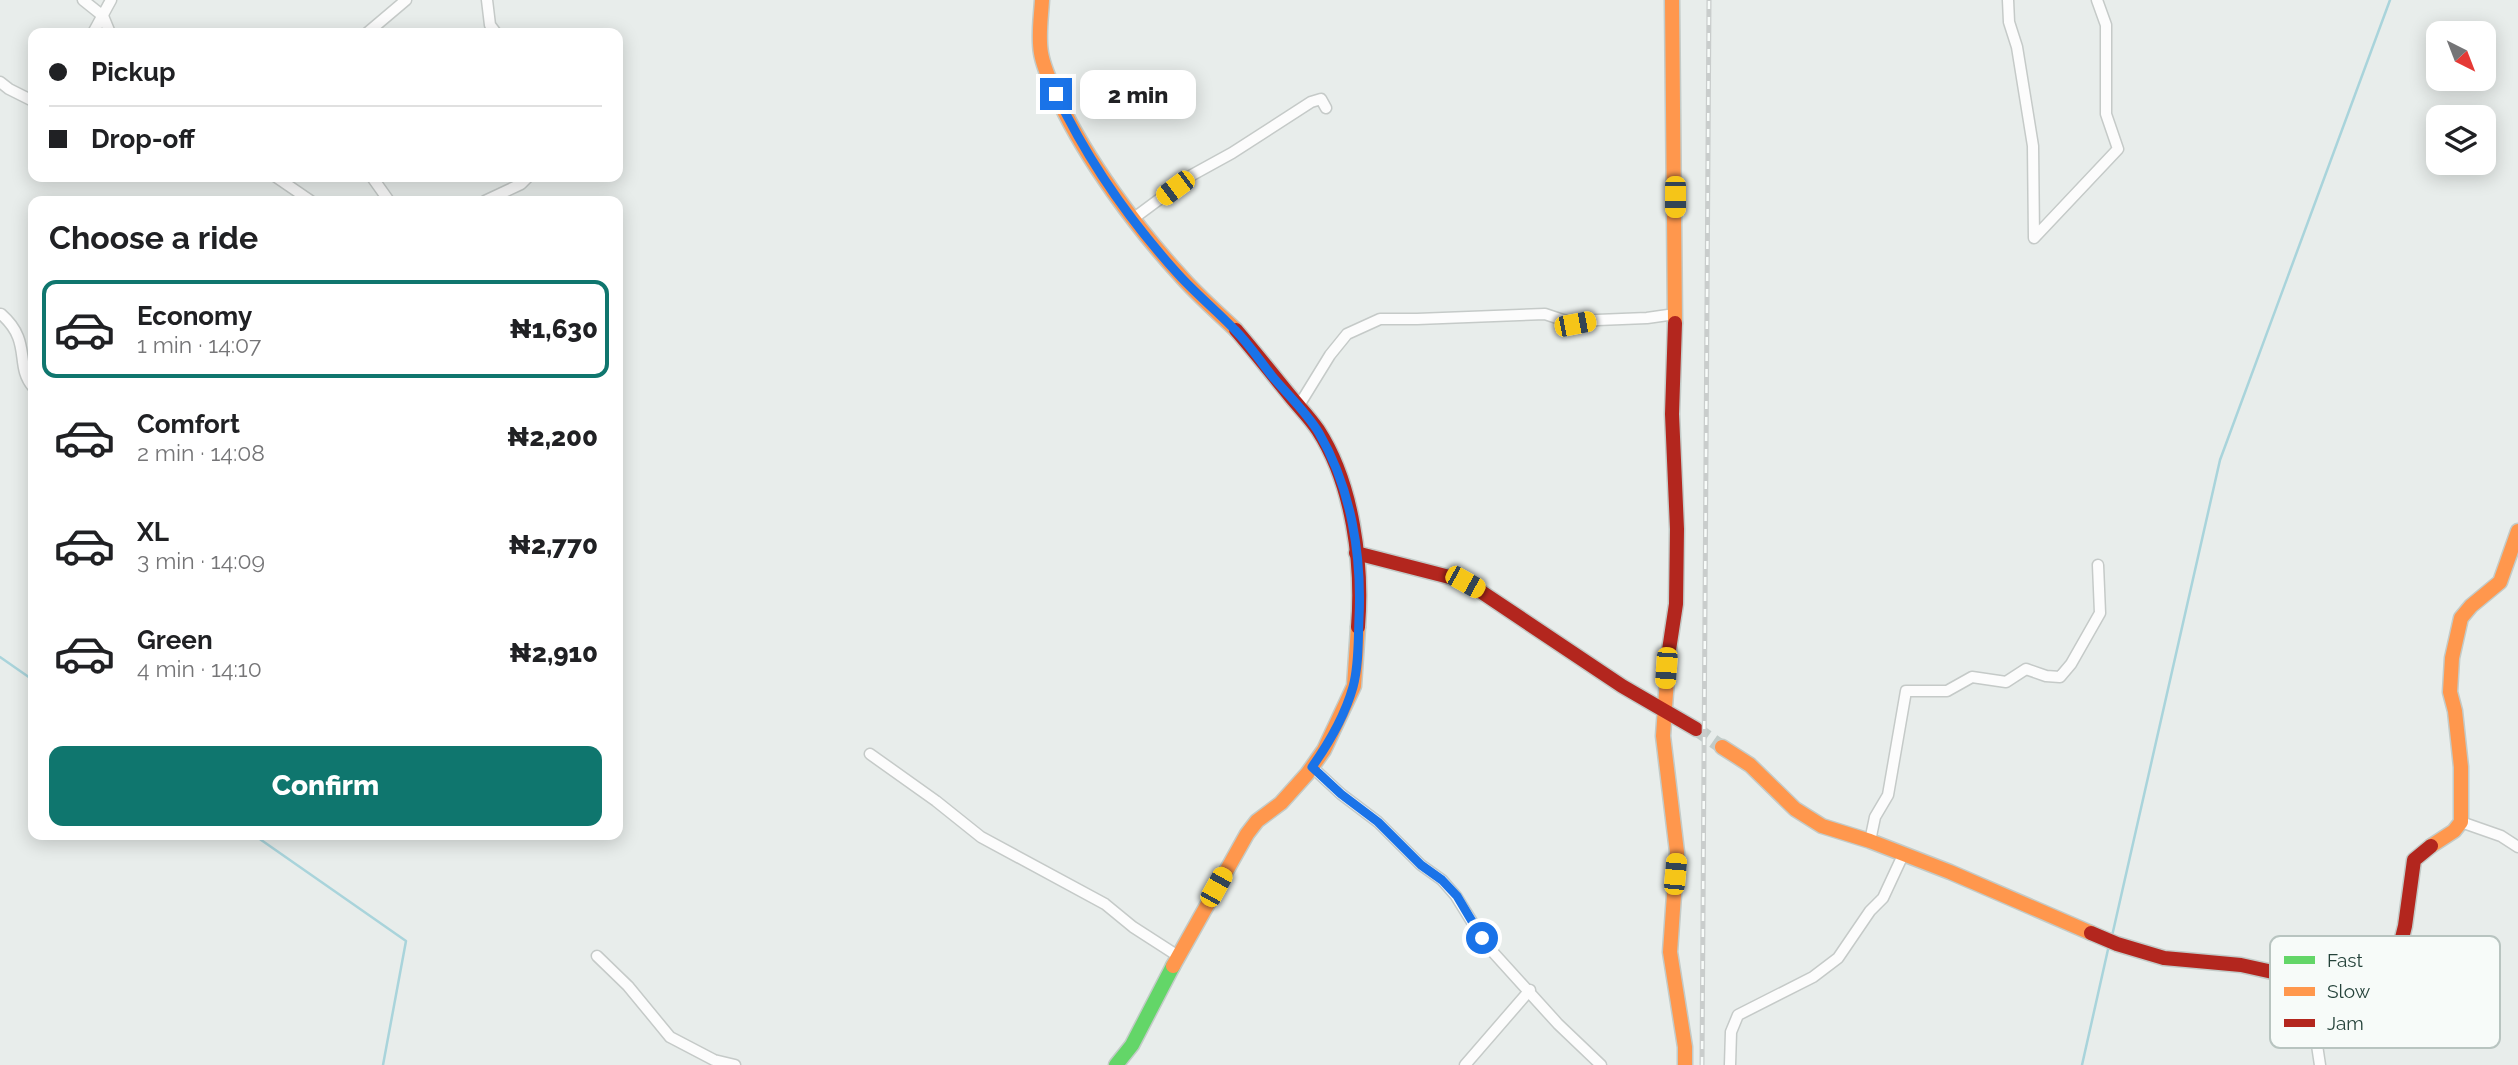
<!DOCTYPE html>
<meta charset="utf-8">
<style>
:root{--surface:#fff;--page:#f6f6f6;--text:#202124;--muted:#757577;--line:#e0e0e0;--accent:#0f766e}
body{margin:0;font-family:Raleway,sans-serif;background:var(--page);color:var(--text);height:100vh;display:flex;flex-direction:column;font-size:26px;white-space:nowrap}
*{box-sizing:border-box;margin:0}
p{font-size:23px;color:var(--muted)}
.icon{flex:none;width:38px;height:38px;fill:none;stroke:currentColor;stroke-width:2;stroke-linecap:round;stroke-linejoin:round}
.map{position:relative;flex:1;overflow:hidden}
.sheet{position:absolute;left:28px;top:196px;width:595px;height:644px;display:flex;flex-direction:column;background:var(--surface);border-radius:14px;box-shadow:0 4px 18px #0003}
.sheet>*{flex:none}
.banner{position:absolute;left:28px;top:28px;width:595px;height:154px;border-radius:14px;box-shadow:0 4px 18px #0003;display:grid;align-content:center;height:154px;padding:0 21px;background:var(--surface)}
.needle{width:46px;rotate:138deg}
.fabs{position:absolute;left:2426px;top:21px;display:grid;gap:14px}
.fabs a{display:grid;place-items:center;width:70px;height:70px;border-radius:14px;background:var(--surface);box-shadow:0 4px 18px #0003;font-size:35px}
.end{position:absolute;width:32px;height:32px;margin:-16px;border:9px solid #1a73e8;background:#fff;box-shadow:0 0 0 4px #fff}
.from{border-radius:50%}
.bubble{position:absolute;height:49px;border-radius:14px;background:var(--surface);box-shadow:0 4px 18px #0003;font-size:23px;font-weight:800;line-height:49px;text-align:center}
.car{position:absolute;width:21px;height:42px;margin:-21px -10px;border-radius:9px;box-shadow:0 0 5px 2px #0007;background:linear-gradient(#f5c518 24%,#345 0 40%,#f5c518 0 76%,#345 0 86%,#f5c518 0)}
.banner b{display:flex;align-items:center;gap:24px;height:66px;font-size:26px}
.banner b+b{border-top:2px solid var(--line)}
.banner i{width:18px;height:18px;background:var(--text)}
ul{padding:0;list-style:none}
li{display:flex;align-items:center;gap:21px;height:98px;margin:0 14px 10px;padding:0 7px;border:4px solid transparent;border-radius:14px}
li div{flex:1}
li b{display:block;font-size:26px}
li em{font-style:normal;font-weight:800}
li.active{border-color:var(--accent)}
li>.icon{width:63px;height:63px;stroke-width:1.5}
h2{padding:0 21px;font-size:32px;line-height:84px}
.action{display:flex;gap:14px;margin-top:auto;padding:14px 21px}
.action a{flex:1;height:80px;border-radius:14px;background:var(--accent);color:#fff;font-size:28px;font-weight:800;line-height:80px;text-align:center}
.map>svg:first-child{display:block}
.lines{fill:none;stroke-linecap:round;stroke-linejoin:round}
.stream{stroke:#a9d4db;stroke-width:2.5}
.secondary-tunnel{stroke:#c1cbc8;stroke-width:14;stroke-dasharray:14 7;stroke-linecap:butt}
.street-casing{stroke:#c5cac8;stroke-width:13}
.fast-casing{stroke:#c3cbc8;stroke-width:17}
.slow-casing{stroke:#c3cbc8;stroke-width:17}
.jam-casing{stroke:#c3cbc8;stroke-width:17}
.street{stroke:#fcfcfc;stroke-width:10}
.fast{stroke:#63d668;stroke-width:14}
.slow{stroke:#ff974d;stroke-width:14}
.jam{stroke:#b3261e;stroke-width:14}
.rail-casing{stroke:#c9cdcc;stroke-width:5}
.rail{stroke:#f7fbf9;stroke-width:2.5;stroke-dasharray:8;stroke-linecap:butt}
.route{stroke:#1a73e8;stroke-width:9}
.key{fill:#f7fbf9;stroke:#b8c4c0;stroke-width:2}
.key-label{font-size:19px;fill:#24423a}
</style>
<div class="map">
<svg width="2518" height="1065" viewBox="0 0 2518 1065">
<rect width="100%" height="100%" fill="#e8edeb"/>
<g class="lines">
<g class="stream">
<polyline points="0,657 33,680"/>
<polyline points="254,835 406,941 383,1065"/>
<polyline points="2112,936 2220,460 2390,0"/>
<polyline points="2082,1065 2109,945"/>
</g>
<polyline class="secondary-tunnel" points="1696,729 1722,747"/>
<g class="street-casing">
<g id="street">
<polyline points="83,0 103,16 110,33"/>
<polyline points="487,0 490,25 496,33"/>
<polyline points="2008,0 2009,22 2017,47 2033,146 2034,238 2118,149 2106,114 2106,25 2097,0"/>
<polyline points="93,33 111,0"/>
<polyline points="367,33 406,0"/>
<polyline points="0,82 9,89 33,101"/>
<polyline points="276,177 311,201"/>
<polyline points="372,177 389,201"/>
<polyline points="485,201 521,184 528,177"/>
<polyline points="1134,218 1192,175 1232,153 1311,102 1321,99 1326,108"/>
<path d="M1,314C33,342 14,365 33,387"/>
<polyline points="1298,407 1330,355 1347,334 1380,319 1417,319 1545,314 1575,324 1597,320 1647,318 1675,314"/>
<polyline points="870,754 936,801 981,837 1105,904 1133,927 1178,956"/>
<polyline points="1312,767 1341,794 1378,822 1421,865 1442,880 1456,896 1482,938 1491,950 1558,1024 1601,1065"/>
<polyline points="2461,822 2501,836 2518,847"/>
<polyline points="1870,841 1875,817 1888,795 1906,691 1947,691 1972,677 2006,682 2026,669 2046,676 2060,677 2071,664 2100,613 2098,565"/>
<polyline points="597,956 628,986 670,1037 714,1060 735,1065"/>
<polyline points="2379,971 2403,969 2426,959 2445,958"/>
<polyline points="2307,979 2320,1065"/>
<polyline points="1465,1065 1530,990"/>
<polyline points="1730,1065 1731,1032 1738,1015 1813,977 1838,958 1870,911 1883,898 1903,855"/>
</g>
</g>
<g class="fast-casing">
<polyline id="fast" points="1116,1065 1132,1045 1173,966"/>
</g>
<g class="slow-casing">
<g id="slow">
<path d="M1042,0C1041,18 1038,36 1041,53C1044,71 1053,87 1060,103C1087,160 1136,227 1179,274C1196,294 1217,312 1236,330"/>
<polyline points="1672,0 1675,323"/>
<polyline points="1669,650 1663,736 1677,852 1670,952 1685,1047 1685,1065"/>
<polyline points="1722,747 1750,765 1795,809 1822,826 1870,841 1950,872 2091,933"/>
<polyline points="2431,846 2454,831 2461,822 2461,767 2455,711 2450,692 2452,658 2461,618 2471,606 2500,582 2518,531"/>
<polyline points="1173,966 1247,834 1257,821 1281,803 1307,774 1324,750 1354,686 1358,627"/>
</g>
</g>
<g class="jam-casing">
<g id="jam">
<path d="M1236,330C1255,352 1273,375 1291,397C1300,408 1310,418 1318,430C1353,484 1363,564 1358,627"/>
<polyline points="1356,553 1465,581 1622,686 1696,729"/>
<polyline points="1669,650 1676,604 1677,529 1672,414 1675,323"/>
<polyline points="2091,933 2117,944 2164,958 2241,965 2322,983 2338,982 2379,971 2399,950 2405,926 2414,860 2431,846"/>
</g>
</g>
<use href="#street" class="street"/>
<use href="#fast" class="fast"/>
<use href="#slow" class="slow"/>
<use href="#jam" class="jam"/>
<g class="rail-casing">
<polyline id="rail" points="1702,1065 1709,0"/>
</g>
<use href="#rail" class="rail"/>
</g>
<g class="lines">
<path class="route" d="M1056,94C1087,159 1130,221 1178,274C1196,294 1217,311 1235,330C1249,344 1260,361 1272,376C1287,394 1307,413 1319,433C1351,488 1362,555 1359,618C1358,640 1359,665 1353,687C1345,715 1329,743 1312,767L1341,794L1378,822L1421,865L1442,880L1457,896L1482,938"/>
</g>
<rect x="2270" y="936" width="230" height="112" rx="10" class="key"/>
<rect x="2284" y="956" width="31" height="8" fill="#63d668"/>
<rect x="2284" y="987" width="31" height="9" fill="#ff974d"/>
<rect x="2284" y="1019" width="31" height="8" fill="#b3261e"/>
<g class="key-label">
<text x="2327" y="967">Fast</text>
<text x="2327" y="998">Slow</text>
<text x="2327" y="1030">Jam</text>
</g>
</svg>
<div class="fabs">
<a><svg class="needle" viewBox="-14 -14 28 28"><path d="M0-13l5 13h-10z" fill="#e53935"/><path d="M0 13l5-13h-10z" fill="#757577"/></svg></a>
<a><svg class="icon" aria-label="layers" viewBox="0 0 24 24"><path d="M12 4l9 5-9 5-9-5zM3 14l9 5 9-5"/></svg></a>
</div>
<i class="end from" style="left:1482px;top:938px"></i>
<i class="end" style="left:1056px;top:94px"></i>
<div class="bubble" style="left:1080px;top:70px;width:116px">2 min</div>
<i class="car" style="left:1175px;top:188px;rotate:233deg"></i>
<i class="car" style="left:1675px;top:197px;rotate:180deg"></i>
<i class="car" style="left:1575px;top:324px;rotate:79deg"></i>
<i class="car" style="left:1465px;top:582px;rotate:119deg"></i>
<i class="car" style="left:1666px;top:668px;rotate:184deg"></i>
<i class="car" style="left:1675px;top:874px;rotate:5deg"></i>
<i class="car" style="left:1216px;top:887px;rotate:29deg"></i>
<div class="banner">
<b><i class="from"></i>Pickup</b>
<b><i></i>Drop-off</b>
</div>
<section class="sheet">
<h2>Choose a ride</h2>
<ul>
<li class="active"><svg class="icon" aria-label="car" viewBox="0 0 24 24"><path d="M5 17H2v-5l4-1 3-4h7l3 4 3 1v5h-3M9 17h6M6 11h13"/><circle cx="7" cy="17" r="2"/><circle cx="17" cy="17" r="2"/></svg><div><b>Economy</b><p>1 min · 14:07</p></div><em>₦1,630</em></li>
<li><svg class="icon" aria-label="car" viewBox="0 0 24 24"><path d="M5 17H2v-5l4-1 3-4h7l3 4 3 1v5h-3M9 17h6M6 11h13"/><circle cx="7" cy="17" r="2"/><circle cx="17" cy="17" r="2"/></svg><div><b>Comfort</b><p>2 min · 14:08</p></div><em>₦2,200</em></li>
<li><svg class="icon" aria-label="car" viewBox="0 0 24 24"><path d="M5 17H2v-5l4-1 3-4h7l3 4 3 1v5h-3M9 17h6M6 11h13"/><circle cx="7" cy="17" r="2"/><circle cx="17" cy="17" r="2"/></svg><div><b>XL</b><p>3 min · 14:09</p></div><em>₦2,770</em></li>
<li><svg class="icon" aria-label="car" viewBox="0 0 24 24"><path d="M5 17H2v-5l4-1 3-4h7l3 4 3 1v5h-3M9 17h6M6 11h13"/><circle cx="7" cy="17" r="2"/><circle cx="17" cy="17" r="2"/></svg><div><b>Green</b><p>4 min · 14:10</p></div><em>₦2,910</em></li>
</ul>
<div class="action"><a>Confirm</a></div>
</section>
</div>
